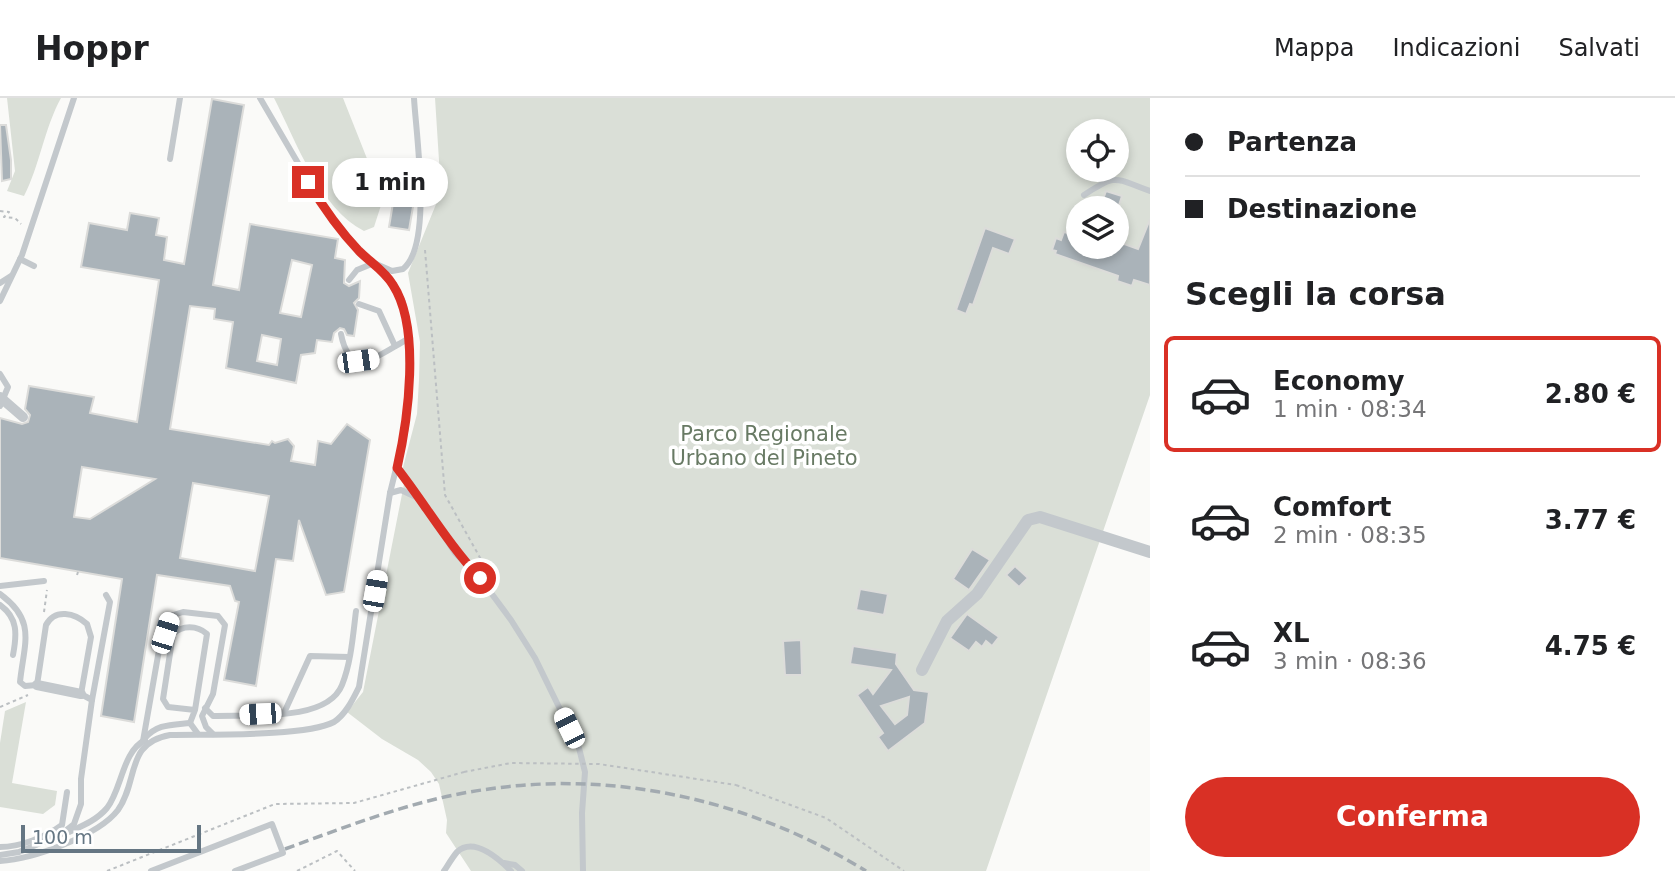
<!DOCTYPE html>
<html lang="it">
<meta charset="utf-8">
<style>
:root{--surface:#fff;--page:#f2f2f2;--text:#202124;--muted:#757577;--line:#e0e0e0;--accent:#d93025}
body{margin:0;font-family:"DejaVu Sans",sans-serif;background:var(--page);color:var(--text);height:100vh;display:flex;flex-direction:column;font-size:26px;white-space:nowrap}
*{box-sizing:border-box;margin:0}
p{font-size:23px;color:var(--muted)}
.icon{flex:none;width:38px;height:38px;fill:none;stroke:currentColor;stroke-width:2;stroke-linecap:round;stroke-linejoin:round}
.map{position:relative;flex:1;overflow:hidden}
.panel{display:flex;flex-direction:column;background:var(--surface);width:525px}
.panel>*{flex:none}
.guide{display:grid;align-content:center;height:154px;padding:0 35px;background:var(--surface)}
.fabs{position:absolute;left:1066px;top:21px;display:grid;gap:14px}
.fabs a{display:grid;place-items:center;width:63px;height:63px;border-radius:50%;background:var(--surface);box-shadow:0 4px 10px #0003;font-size:35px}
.scale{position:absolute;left:21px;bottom:18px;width:180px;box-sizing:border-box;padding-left:7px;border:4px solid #657683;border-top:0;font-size:19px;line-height:24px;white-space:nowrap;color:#657683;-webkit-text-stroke:5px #fff;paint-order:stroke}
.end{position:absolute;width:32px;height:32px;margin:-16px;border:9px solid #d93025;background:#fff;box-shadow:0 0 0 4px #fff}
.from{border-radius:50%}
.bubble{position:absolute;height:49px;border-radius:24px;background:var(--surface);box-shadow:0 4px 10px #0003;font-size:23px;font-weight:700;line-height:49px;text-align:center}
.car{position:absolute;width:21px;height:42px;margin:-21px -10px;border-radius:9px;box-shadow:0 0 5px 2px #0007;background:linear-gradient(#fff 24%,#345 0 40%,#fff 0 76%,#345 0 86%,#fff 0)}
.guide b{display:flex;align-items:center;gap:24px;height:66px;font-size:26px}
.guide b+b{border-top:2px solid var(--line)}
.guide i{width:18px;height:18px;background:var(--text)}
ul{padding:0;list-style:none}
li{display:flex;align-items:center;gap:21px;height:116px;margin:0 14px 10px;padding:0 21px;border:4px solid transparent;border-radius:10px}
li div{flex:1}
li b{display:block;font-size:26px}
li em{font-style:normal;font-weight:700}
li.selected{border-color:var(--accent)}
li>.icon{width:63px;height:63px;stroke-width:1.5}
h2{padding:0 35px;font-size:32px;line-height:84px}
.cta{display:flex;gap:14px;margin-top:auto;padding:14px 35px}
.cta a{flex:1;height:80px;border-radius:42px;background:var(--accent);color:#fff;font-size:28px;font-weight:700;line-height:80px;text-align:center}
header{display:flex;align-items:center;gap:42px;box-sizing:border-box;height:98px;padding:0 35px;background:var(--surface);border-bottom:2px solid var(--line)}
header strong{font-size:33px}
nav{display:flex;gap:38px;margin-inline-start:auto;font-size:24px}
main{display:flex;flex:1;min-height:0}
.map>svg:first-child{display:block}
.green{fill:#dadfd7;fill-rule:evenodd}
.building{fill:#aab3b9;stroke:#dcdcda;stroke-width:2;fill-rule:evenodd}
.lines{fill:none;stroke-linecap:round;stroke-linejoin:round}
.path{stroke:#bbbfc2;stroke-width:2;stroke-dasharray:3.5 3.5;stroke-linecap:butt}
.service{stroke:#c3c8cc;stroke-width:6}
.pedestrian{stroke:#c3c8cc;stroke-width:10}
.minor{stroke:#c3c8cc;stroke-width:12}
.rail{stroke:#a2aab0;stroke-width:3.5;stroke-dasharray:10 5;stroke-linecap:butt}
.path-bridge{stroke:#bbbfc2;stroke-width:2;stroke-dasharray:3.5 3.5;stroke-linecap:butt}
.pedestrian-bridge{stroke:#c3c8cc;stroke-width:10}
.route{stroke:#d93025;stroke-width:9}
.labels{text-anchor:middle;stroke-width:7;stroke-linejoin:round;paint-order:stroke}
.park-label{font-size:21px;fill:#687a64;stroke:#fff}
</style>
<header>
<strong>Hoppr</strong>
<nav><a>Mappa</a><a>Indicazioni</a><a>Salvati</a></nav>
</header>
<main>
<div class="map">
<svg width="1150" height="773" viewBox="0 0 1150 773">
<rect width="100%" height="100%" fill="#fafaf8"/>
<g class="green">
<path d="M7,0H61C44,31 40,67 24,98L7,93L15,73Z"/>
<path d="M274,0H343L383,101L374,129L364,133C320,111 296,43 274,0Z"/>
<path d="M435,0H1150V297L986,773H471L446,735L447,722L439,686L431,674L418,662L382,641L347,614L363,594L404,386L402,373L417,316L419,282L420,244L408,175L441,94ZM1078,33H1116V72H1078ZM1078,110H1116V149H1078Z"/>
<polygon points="26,604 12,685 57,693 55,707 43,716 0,709 0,645 5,613"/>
</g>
<g class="building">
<path d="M212,1L244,7L213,187L239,192L250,126L338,141L335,160L345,162L344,185L349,188L360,183L359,200L354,205L358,212L354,238L347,237L344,231L340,230L334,235L332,244L317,242L315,255L301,257L296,285L226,270L233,224L214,221L215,211L190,208L170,331L269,347L272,343L275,345L288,341L294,348L291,363L315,367L318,343L331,346L347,326L370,342L344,494L326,497L299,422L293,463L276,461L256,588L224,582L239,504L235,503L230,488L157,477L134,624L101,618L122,481L0,460V320L22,326L28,324L30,317L25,311L29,288L94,299L90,315L137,324L159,182L81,169L89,125L127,132L130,115L159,120L156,137L167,139L164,162L184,166ZM292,162L312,167L301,219L280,215ZM262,237L281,241L277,267L257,263ZM82,369L155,381L90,421L74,419ZM193,385L269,398L255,473L180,460Z"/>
<polygon points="0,27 6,27 11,62 11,81 2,83"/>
<polygon points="391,64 408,65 406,95 415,97 409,132 389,129 396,87 390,86"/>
<polygon points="1106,93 1122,98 1118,110 1100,110"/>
<polygon points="1076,111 1078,149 1116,149 1116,143 1138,151 1150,121 1150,187 1134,182 1132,188 1117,183 1118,178 1055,156 1056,153 1052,152 1056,140 1061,142 1064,134 1068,135"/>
<polygon points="985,130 1015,141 1009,156 993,150 973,207 970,206 966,216 956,212"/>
<polygon points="972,451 990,462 969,492 953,481"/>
<polygon points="1015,468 1028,480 1019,489 1006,477"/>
<polygon points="860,491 888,496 884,517 856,512"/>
<polygon points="967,516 999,539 992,548 986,543 982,549 976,544 969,553 950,540"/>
<polygon points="801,542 802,577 785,577 783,543"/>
<path d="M853,548L897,555L896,566L914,592L929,594L925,625L888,653L878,639L883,635L857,597L868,589L873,596L891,572L850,566ZM909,599L907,617L895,626L881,608Z"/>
</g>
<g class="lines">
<g class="path">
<polyline points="0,113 9,114 4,119 15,120 21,126"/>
<polyline points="425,152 445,397 488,474"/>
<polyline points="77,477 78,474"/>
<polyline points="44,514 47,492"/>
<polyline points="0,609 28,597"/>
<polyline points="736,687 826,720 904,773"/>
<polyline points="107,773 275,706 354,705 464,674"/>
<polyline points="297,773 337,753 355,773"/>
</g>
<g class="service">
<polyline points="170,61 180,0"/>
<path d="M1084,97C1117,75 1114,80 1150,93"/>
<polyline points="20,161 34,168"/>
<path d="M349,182L357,172L374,165L392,173L403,171C433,147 416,37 414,0"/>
<polyline points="0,185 11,178"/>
<polyline points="0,203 22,157 74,0"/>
<polyline points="359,206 379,213 395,248"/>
<path d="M341,236C350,284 381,255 408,241"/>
<polyline points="0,276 8,289 0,308"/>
<polyline points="397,370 411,386 455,455 480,480 511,522 535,560 579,650 585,674 582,715 583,773"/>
<polyline points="390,395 401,392 418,400"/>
<polyline points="0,488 44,483"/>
<path d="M0,496C37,523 24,545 20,584L25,588L37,587L46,527C55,510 75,515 87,526L91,539L81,596L92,602L81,681V706L74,726L60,737L19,754L0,757"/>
<path d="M0,507C18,520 17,536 13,557"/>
<polyline points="92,602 110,504 106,497"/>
<path d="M205,610L213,618C247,616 327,625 342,587C351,565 353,537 356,513"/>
<polyline points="284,615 310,558 349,559"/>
<path d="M190,625L195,612L207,536C197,527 182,527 173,536L163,601L168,609L195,612"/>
<path d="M144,641C157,626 170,627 190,625L198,636"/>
<polyline points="143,643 159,552 170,518 183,514 218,518 225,527 213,596 202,618 206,629 213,636"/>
<path d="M69,734C82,728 97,722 107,710C122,691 122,654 145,642"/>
<path d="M0,749C20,749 46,739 62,727L67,694"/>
<path d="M0,763C33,761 98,738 118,712C139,682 125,645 170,637C207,636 305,639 334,624C346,616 353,601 359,589L390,395L406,330L409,286L408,229L403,204L392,184L360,153L326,113L260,0"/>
<polyline points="504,765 515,767 522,773"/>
<polyline points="151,773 272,726 283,755 235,773"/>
<path d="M444,773C448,767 452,760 457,754C474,738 499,761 511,773"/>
</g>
<polyline class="pedestrian" points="37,587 81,596"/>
<polyline class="minor" points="922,572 947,523 977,496 1028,422 1040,419 1150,454"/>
<path class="rail" d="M285,751C351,727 419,700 489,691C620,672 754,704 866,773"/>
<polyline class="path-bridge" points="464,674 511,665 599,666 736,687"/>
<polyline class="pedestrian-bridge" points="0,299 23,319"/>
</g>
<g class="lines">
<path class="route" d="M308,84C323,109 339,132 359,153C370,164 385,173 393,187C421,230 408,322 397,370C425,406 448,446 480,480"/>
</g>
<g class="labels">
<g class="park-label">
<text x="764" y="343">Parco Regionale<tspan x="764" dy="24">Urbano del Pineto</tspan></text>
</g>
</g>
</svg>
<div class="fabs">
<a><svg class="icon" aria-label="locate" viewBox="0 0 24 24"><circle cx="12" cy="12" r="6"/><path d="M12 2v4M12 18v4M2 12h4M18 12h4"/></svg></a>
<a><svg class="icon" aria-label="layers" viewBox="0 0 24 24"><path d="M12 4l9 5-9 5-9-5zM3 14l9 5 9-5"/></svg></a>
</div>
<div class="scale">100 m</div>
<i class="end from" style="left:480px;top:480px"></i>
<i class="end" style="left:308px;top:84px"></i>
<div class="bubble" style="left:332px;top:60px;width:116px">1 min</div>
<i class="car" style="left:358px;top:263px;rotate:82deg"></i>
<i class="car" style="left:375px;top:493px;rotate:10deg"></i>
<i class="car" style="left:165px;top:535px;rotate:18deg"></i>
<i class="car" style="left:260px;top:616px;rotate:267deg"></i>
<i class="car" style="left:569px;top:630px;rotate:334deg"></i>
</div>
<section class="panel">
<div class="guide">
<b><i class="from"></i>Partenza</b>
<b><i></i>Destinazione</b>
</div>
<h2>Scegli la corsa</h2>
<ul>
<li class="selected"><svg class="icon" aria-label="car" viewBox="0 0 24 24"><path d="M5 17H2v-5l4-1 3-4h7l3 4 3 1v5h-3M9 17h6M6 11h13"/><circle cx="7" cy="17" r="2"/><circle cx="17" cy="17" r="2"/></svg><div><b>Economy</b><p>1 min · 08:34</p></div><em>2.80 €</em></li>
<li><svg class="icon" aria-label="car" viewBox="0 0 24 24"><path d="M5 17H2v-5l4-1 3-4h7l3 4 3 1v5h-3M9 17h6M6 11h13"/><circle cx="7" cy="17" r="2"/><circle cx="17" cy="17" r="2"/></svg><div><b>Comfort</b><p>2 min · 08:35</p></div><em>3.77 €</em></li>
<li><svg class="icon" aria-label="car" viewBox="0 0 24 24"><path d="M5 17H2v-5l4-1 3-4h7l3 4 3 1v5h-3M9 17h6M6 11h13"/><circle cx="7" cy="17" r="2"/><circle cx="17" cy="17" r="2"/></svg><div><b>XL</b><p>3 min · 08:36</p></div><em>4.75 €</em></li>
</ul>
<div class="cta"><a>Conferma</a></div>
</section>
</main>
